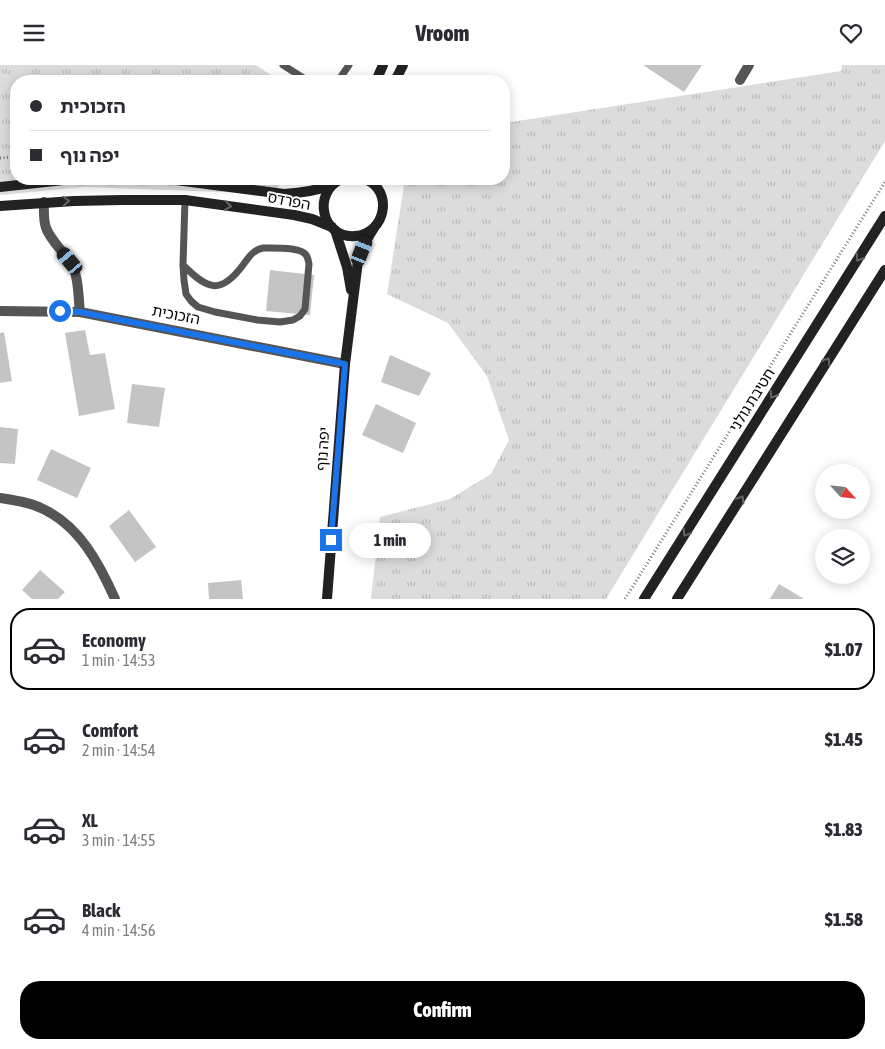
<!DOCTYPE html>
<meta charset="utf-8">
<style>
:root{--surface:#fff;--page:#f7f7f7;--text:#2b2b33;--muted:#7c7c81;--line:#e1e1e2;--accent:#000}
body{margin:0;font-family:"Asap Condensed","Noto Sans Hebrew",sans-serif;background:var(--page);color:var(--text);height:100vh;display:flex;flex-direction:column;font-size:19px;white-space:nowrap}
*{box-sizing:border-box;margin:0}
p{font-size:16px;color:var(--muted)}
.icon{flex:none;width:28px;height:28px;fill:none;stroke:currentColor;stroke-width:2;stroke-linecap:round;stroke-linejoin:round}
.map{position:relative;height:534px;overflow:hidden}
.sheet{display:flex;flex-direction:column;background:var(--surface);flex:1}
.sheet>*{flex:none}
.top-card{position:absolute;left:10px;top:10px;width:500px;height:110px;border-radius:20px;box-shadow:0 2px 12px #0003;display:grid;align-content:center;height:110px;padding:0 20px;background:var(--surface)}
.needle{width:32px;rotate:117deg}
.buttons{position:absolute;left:815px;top:399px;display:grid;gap:10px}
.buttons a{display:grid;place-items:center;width:55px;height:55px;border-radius:50%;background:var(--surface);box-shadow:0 2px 12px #0003;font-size:25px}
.end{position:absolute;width:22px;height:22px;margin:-11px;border:6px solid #1a73e8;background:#fff;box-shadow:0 0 0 2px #fff}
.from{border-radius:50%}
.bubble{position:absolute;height:35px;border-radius:18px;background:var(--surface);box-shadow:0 2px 12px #0003;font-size:16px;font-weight:800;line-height:35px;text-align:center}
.car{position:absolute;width:15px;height:30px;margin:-15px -8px;border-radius:6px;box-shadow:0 0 4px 1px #0007;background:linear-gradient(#222 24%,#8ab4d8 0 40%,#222 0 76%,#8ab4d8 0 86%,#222 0)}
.top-card b{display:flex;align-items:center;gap:18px;height:48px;font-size:19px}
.top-card b+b{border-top:1px solid var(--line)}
.top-card i{width:12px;height:12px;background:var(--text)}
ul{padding:9px 0 0;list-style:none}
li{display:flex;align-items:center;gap:15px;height:82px;margin:0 10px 8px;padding:0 10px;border:2px solid transparent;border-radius:20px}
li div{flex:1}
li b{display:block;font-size:19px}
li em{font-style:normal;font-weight:800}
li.active{border-color:var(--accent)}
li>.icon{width:45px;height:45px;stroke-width:1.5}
.cta{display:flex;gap:10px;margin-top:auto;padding:10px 20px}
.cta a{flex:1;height:58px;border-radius:20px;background:var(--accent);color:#fff;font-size:20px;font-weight:800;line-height:58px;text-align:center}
header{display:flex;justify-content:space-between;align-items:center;height:65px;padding:0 20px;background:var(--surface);font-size:22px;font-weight:800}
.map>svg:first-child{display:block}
.grass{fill:url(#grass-tufts)}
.building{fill:#c4c4c4}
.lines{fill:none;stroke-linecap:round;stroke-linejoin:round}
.path{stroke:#777;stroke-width:3;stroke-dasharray:1 2.5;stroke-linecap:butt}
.lane{stroke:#555;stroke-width:7}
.street{stroke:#555;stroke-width:10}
.secondary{stroke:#222;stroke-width:10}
.oneway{stroke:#646464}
.route{stroke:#1a73e8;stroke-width:6}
.labels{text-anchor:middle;stroke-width:4;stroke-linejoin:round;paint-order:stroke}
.street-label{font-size:15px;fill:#000;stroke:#fff}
</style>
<header><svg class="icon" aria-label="menu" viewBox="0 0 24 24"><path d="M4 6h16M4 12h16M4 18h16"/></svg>Vroom<svg class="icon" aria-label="heart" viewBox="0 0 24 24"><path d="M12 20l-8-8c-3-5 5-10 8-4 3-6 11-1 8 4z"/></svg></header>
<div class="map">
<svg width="885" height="534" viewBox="0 0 885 534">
<defs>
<pattern id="grass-tufts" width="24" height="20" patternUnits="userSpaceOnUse" patternTransform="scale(1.25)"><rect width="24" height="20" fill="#dcdcdc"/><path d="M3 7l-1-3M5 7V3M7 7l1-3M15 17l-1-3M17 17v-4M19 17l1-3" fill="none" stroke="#bbb"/></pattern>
</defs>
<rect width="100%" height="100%" fill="#fff"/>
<g class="grass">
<polygon points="0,0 256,0 280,16 16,16 16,114 284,114 273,129 84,122 0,130"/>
<polygon points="842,0 885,0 885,76 606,534 371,534 380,452 450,434 491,409 509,375 487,311 448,258 387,229 405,114 504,114 504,58 841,6"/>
</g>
<g class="building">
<polygon points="643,0 702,0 684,27"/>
<polygon points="270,205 314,210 310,250 266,246"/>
<polygon points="85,265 90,290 105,288 115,344 79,351 65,268"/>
<polygon points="4,267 12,316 0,318 0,268"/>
<polygon points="390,290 431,308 419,331 381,317"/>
<polygon points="132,319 165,323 159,362 127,358"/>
<polygon points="376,339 416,358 403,388 362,370"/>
<polygon points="0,362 18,364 15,399 0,398"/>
<polygon points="51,384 91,403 77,433 37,415"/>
<polygon points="129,445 156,482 135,497 109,461"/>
<polygon points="40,505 65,527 58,534 32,534 22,525"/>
<polygon points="241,515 243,534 209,534 208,518"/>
<polygon points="779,519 804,534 770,534"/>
</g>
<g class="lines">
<g class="path">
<polyline points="0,93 16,92"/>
<polyline points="625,534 885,117"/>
</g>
<g class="lane">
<polyline points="283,0 308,16"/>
<polyline points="338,16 349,0"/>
<path d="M183,200C207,224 220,231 243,200C249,192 253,185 263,183C273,183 297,182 304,188C308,190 308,195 309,199L305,244L300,251L293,255L280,257L257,255L215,247L198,242L191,236L186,229L184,215L183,200L185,135"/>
</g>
<g class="street">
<polyline points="740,15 749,0"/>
<path d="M44,137C43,161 45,166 60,184C64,188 68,192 70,196C79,211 78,230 80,247"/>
<polyline points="0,246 80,247 345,299"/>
<path d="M0,433C13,435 29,437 41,443C79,460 99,498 115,534"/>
</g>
<g class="secondary">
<polyline points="376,16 383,0"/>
<polyline points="395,16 403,0"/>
<path d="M168,114L284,129C301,128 316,126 332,120"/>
<path d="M342,114C311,127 322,174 355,171C386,169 394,125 365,114"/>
<polyline points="0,122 73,114 115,114"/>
<polyline points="0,141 74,136 122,135 185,135 294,150 312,154 332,162"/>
<polyline points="335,165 347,202 351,225"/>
<polyline points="327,534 345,299 358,196 366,176 374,163"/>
<polyline points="644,534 885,151"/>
<polyline points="677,534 885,205"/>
</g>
</g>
<defs><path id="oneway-chevron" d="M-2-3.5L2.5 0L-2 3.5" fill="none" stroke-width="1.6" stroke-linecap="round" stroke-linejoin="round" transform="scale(1.25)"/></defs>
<g class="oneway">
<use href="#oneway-chevron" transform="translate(66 136) rotate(-3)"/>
<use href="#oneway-chevron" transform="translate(228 141) rotate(8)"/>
<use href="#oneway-chevron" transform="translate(859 193) rotate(122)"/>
<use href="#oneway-chevron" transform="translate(827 296) rotate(-58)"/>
<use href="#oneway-chevron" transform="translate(773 330) rotate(122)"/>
<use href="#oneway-chevron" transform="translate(741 434) rotate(-58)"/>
<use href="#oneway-chevron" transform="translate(686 468) rotate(122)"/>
</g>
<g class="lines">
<polyline class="route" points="60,246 80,247 345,299 331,475"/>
</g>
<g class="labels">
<g class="street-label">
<text transform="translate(289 136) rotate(11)" y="5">הפרדס</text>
<text transform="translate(176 250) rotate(11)" y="5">הזכוכית</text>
<text transform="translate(752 335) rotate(-58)" y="5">חטיבת גולני</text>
<text transform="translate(323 384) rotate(-86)" y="5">יפה נוף</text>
</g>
</g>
</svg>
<div class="buttons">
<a><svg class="needle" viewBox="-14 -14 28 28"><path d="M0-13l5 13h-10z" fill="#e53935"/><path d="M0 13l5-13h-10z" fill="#7c7c81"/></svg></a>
<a><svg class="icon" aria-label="layers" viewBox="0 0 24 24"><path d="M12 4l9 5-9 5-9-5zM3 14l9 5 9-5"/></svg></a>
</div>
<i class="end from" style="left:60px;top:246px"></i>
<i class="end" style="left:331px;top:475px"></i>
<div class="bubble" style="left:349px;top:458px;width:82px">1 min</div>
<i class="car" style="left:362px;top:186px;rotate:22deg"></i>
<i class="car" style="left:70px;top:196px;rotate:320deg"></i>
<div class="top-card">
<b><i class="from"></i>הזכוכית</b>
<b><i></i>יפה נוף</b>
</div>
</div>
<section class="sheet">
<ul>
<li class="active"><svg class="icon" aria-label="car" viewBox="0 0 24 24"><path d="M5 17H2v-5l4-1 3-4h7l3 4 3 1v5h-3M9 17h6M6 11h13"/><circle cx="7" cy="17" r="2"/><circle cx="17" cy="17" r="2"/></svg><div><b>Economy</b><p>1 min · 14:53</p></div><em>$1.07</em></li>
<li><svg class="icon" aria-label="car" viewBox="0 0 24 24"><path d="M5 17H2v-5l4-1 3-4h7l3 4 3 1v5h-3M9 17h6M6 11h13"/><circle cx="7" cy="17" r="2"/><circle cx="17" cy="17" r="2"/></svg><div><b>Comfort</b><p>2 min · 14:54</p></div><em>$1.45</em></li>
<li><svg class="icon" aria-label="car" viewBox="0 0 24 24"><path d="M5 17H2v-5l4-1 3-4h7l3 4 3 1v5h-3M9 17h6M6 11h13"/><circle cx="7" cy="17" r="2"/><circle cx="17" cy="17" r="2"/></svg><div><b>XL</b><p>3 min · 14:55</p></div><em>$1.83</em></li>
<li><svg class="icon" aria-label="car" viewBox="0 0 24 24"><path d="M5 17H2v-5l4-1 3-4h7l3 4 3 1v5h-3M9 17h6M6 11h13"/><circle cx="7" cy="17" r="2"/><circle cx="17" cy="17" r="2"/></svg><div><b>Black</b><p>4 min · 14:56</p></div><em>$1.58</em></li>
</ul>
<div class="cta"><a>Confirm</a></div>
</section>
